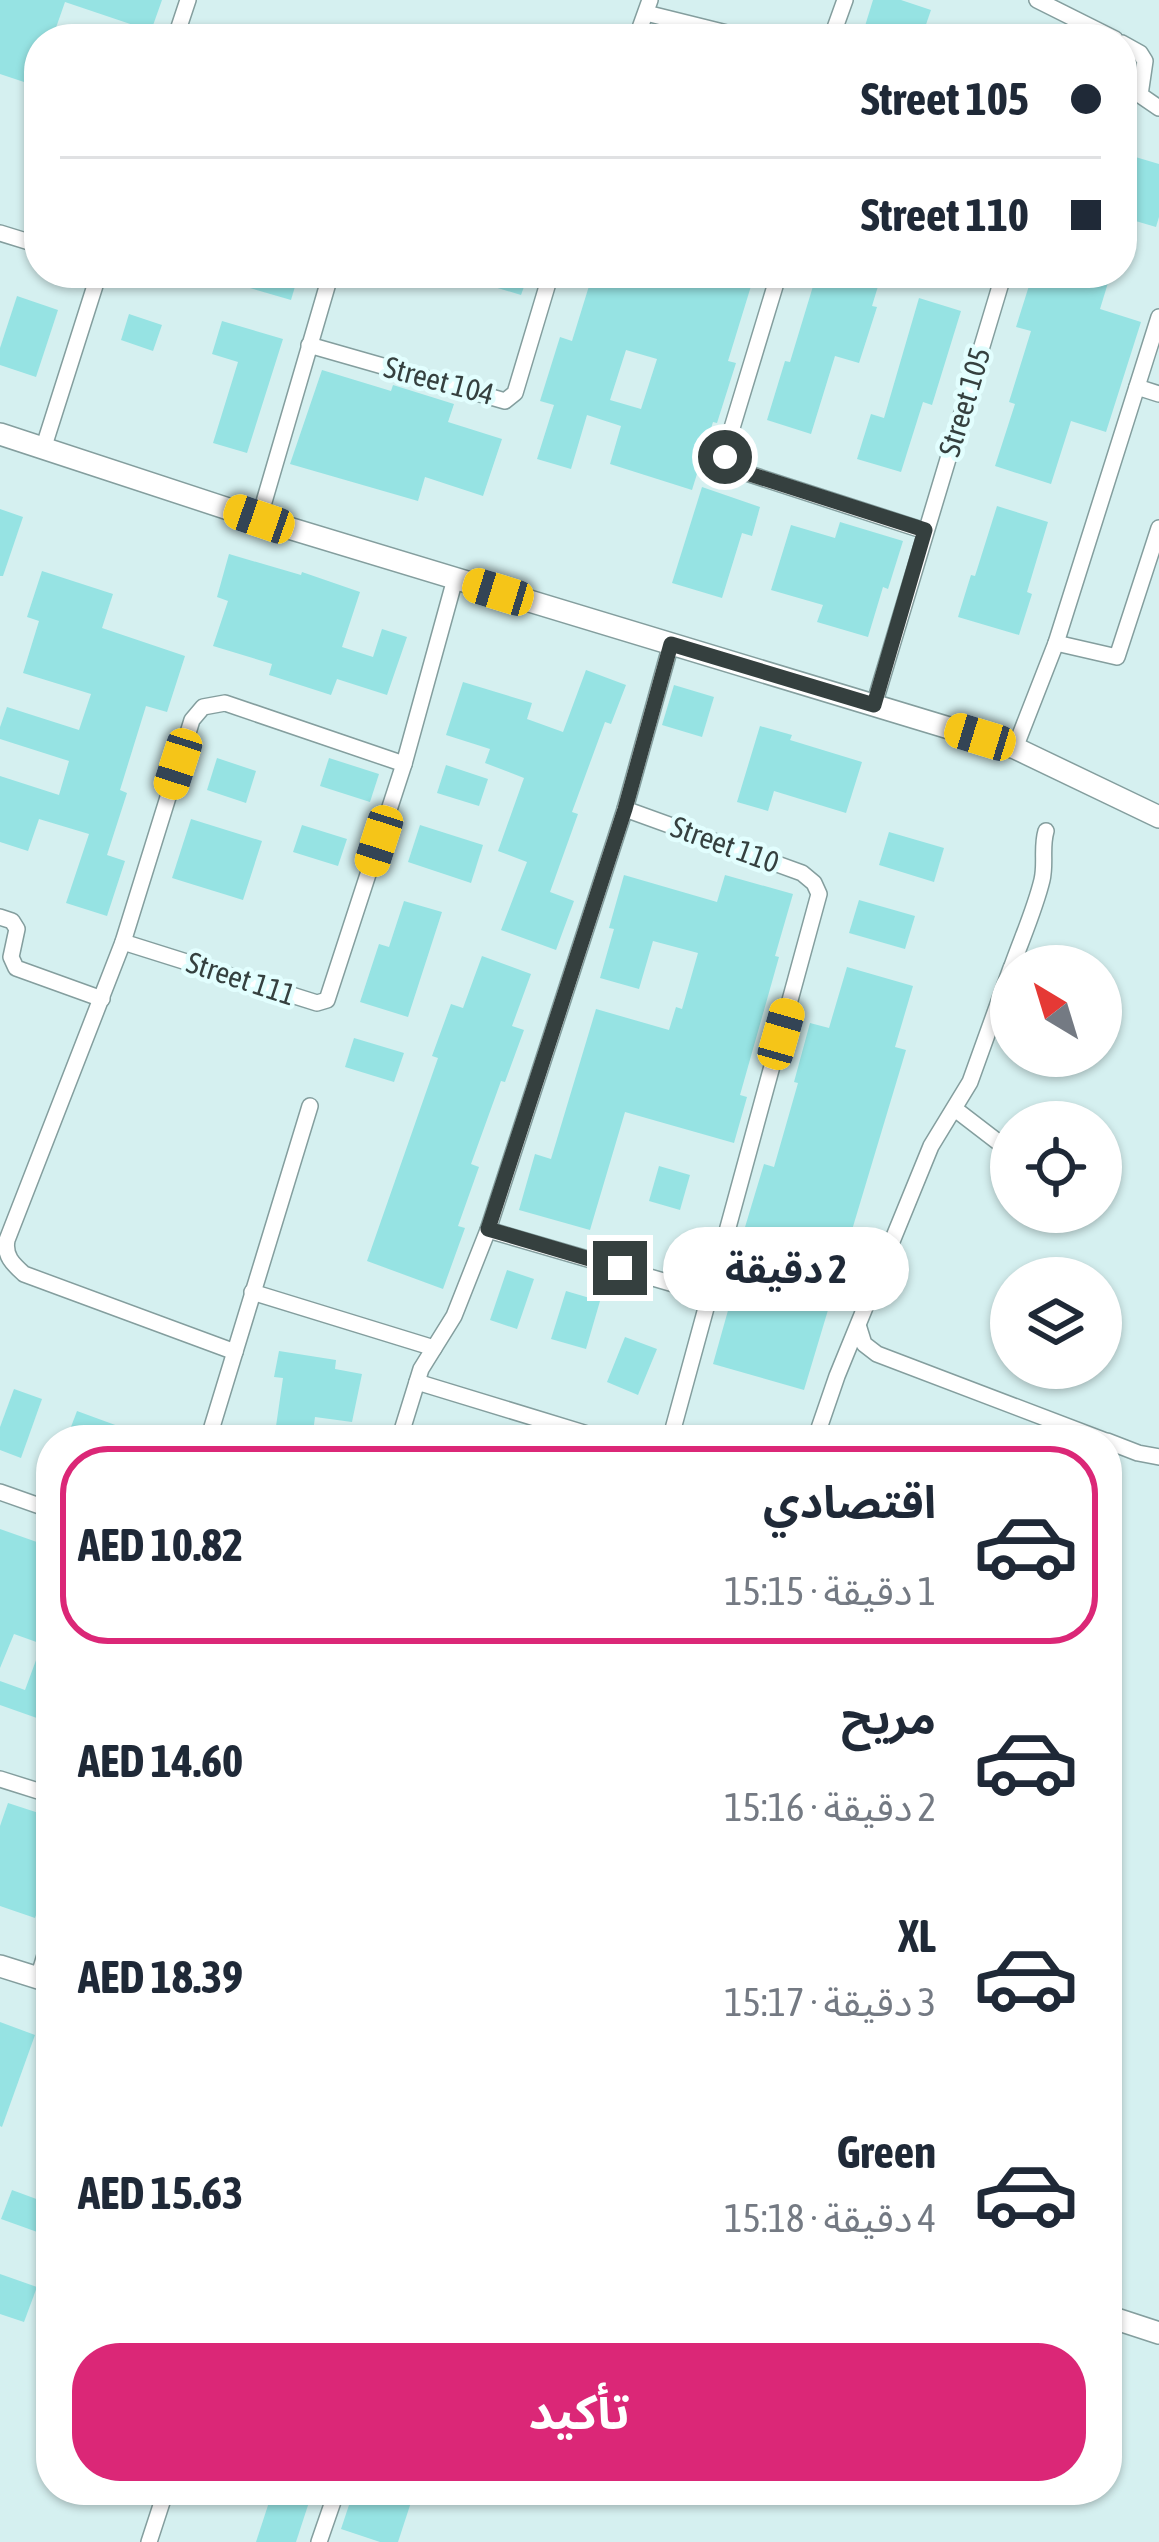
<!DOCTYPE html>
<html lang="ar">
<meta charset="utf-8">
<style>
:root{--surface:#fff;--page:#f6f6f7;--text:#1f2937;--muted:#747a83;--line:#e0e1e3;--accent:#db2777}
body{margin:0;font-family:"Asap Condensed","Noto Sans Arabic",sans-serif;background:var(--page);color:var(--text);direction:rtl;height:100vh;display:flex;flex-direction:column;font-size:45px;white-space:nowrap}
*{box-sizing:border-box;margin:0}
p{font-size:39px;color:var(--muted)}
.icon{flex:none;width:66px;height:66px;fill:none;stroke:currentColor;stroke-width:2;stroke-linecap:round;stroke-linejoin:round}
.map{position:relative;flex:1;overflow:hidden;direction:ltr}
.details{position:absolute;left:36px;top:1425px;width:1086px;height:1080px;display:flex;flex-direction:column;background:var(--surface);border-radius:48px;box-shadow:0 3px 9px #0004;direction:rtl}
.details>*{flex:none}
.banner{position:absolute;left:24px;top:24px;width:1113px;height:264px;border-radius:48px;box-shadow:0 3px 9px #0004;direction:rtl;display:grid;align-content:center;height:264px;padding:0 36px;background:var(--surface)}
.needle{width:78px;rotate:322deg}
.buttons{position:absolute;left:990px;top:945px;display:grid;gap:24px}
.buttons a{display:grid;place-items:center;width:132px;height:132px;border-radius:50%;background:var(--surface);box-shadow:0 3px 9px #0004;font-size:60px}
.end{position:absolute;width:54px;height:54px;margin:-27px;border:15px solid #35403f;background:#fff;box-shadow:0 0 0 6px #fff}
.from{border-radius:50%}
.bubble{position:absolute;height:84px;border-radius:42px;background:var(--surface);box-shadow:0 3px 9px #0004;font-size:39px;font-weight:700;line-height:84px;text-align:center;direction:rtl}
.car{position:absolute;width:36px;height:72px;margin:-36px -18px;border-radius:15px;box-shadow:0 0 9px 3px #0007;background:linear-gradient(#f5c518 24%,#345 0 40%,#f5c518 0 76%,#345 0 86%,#f5c518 0)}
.banner b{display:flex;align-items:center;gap:42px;height:114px;font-size:45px}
.banner b+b{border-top:3px solid var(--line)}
.banner i{width:30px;height:30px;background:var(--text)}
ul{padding:21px 0 0;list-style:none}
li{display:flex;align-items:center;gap:36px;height:198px;margin:0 24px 18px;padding:0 12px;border:6px solid transparent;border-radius:48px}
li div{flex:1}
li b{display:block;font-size:45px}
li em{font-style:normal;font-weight:700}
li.active{border-color:var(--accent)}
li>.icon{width:108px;height:108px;stroke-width:1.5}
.action{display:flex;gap:24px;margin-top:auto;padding:24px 36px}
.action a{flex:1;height:138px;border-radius:48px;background:var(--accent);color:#fff;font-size:48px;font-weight:700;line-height:138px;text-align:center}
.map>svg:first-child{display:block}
.building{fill:#96e3e3;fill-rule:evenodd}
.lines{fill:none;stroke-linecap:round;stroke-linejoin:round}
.street-casing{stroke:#849e9e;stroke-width:18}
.secondary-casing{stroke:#849e9e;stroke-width:24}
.street{stroke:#fff;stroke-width:15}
.secondary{stroke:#fff;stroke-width:21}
.route{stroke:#35403f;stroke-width:15}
.labels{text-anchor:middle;stroke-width:9;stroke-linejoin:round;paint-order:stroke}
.street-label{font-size:30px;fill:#35403f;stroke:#e2fefe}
</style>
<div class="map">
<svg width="1159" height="2542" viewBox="0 0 1159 2542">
<rect width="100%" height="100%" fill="#d5f0f0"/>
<g class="building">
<polygon points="0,0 162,0 151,31 65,2 52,39 39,39 39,87 0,74"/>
<polygon points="873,0 901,0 931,10 921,39 861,39"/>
<polygon points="1122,153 1159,164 1159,217 1156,227 1122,217"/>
<polygon points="247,273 299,273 291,300 243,286"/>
<polygon points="462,273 529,273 521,295 461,277"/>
<path d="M593,273H755L728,361L736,363L717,423L713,422L692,490L610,464L621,426L587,415L571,469L537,459L554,405L540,401L560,337L572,341ZM626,350L657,359L641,409L610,400Z"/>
<polygon points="817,273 882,273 872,306 877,307 859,363 835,356 811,434 767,420 785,361 790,362"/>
<polygon points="1033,273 1111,273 1100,309 1141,322 1106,432 1071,421 1051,484 995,466 1015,404 1009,402 1031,331 1016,327"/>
<polygon points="17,296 58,310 36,377 0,365 0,348"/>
<polygon points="919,298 961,311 932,405 923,402 901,472 857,459 871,414 884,418"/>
<polygon points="129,314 162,325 153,351 121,340"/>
<polygon points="222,321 283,339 247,453 213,443 238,362 212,354"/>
<polygon points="322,370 391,391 393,385 454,404 448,422 502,439 483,496 425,477 418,501 290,464"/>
<polygon points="702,487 760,507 752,536 742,533 722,598 672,583"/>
<polygon points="997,506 1048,522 1027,592 1032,594 1019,635 958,617 971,575 975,576"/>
<polygon points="0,509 23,517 3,576 0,576"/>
<polygon points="840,522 903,541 888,589 883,587 868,637 817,622 823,605 771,590 791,525 835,538"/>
<polygon points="229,554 301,575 302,572 360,592 342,647 373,657 382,629 407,637 387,695 337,679 331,695 269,675 272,664 213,646 228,601 217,597"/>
<polygon points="42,571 113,594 102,628 185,656 167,712 146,706 120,790 127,793 107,855 125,861 107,916 66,903 89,834 39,819 28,851 0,842 0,776 59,795 69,761 0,739 0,727 7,707 79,730 91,694 23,673 39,621 27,617"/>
<polygon points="586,670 626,685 611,724 605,722 572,812 578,814 550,892 574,901 556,950 501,930 527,862 498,851 524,778 485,763 490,749 446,735 463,682 532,703 527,719 563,732"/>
<polygon points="674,685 714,697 702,737 662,725"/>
<polygon points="760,726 792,735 790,740 862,762 846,813 774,791 768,811 737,802"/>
<polygon points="217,758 256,771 246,803 207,790"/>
<polygon points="329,758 379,774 370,802 320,786"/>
<polygon points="446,765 488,779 479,806 437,793"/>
<polygon points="191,819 262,841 243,900 172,878"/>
<polygon points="302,825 347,839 338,866 293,852"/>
<polygon points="420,825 483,845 471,883 408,862"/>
<polygon points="889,832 944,848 934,882 879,865"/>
<polygon points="624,875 717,902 725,875 793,894 775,956 779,957 740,1095 747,1097 734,1143 625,1112 590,1230 519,1210 535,1154 551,1159 596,1009 669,1030 676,1007 682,1009 698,953 653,941 639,989 600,978 614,929 609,928"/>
<polygon points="859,900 915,916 905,949 849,933"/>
<polygon points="404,901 442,912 408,1017 360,1002 379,944 389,947"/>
<polygon points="482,956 531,974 512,1026 524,1030 505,1082 501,1081 471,1164 479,1167 458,1226 465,1228 443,1289 367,1261 438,1058 432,1056 451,1004 463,1008"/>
<polygon points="847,967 913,986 895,1047 906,1050 804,1390 713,1364 734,1289 727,1287 764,1164 774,1167 798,1083 794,1082 810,1023 829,1028"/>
<polygon points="354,1038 404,1053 394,1082 345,1067"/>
<polygon points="659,1166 690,1175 680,1210 649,1201"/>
<polygon points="507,1270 534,1279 517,1329 490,1320"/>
<polygon points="566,1291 600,1301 586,1349 551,1339"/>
<polygon points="625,1337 657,1349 638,1395 607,1382"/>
<polygon points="279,1351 336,1360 335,1369 362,1374 352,1422 315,1417 312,1440 274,1440 283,1378 274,1377"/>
<polygon points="14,1389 42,1399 21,1458 0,1450 0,1427"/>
<polygon points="77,1411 118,1426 113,1440 66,1440"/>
<polygon points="0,1529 51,1547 37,1593 51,1598 51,1723 0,1705 0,1681 25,1690 42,1644 14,1634 0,1668"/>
<polygon points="8,1803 51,1817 51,1851 42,1876 49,1878 35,1918 0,1906 0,1826"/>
<polygon points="0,2022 35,2035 2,2127 0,2126"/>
<polygon points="12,2190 50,2204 40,2233 1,2219"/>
<polygon points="0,2274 37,2287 24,2322 0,2314"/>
<polygon points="273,2490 291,2490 311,2496 296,2542 256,2542"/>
<polygon points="354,2490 415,2490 398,2542 380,2542 341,2529"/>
</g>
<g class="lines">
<g class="street-casing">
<g id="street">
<polyline points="1037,0 1115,39"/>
<polyline points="646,13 751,39"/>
<polyline points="175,39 188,0"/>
<polyline points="636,39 650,0"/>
<polyline points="831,39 845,0"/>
<polyline points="1122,43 1140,53 1145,61 1140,95 1159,108"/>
<polyline points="0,233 39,245"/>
<polyline points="779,273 725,451 727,462 734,469 925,531"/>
<polyline points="309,345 505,401 515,393 551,273"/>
<polyline points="1137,387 1159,394"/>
<polyline points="44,446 99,273"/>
<polyline points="259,519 331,273"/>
<polyline points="1056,643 1117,657 1159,528"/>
<polyline points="874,705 1004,273"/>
<polyline points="1015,748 1056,643 1159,317"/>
<polyline points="625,809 802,873 814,883 819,894 670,1440"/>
<polyline points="0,917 12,921 17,929 11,957 16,968 102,999"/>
<polyline points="123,942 317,1003 327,1000 404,764 455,579"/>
<path d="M1012,966C1022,938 1035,909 1042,880C1046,863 1041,848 1046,831"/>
<polyline points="955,1109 1011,1152"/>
<polyline points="488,1230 708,1294"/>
<polyline points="252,1292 434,1348"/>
<polyline points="859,1328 864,1344 877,1354 1103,1440"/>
<path d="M235,1352L24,1274C13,1264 4,1256 7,1240L123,942L192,720L203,707L225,703L404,764"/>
<polyline points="417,1382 607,1440"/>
<polyline points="208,1440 310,1106"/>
<polyline points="399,1440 421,1369 454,1316 488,1230 625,809 671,644"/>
<polyline points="815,1440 837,1376 931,1146 970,1082 1011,968"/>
<polyline points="1107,1441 1138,1453 1159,1457"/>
<polyline points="0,1492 51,1510"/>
<polyline points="0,1779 51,1795"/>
<polyline points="38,1978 51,1936"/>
<polyline points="149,2542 166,2490"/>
<polyline points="319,2542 337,2490"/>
</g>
</g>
<g class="secondary-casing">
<g id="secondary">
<polyline points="0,434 259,519 1015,748 1159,817"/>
<polyline points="0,1966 51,1982"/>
<polyline points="1107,2316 1159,2333"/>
</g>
</g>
<use href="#street" class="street"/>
<use href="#secondary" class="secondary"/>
</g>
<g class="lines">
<polyline class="route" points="620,1268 488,1229 625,809 671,644 874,705 925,530 734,469 725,457"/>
</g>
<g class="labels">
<g class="street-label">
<text transform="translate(439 381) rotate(15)" y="10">Street 104</text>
<text transform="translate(965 402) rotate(-73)" y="10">Street 105</text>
<text transform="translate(725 845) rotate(20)" y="10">Street 110</text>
<text transform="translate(241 979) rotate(18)" y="10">Street 111</text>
</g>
</g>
</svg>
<div class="buttons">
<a><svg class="needle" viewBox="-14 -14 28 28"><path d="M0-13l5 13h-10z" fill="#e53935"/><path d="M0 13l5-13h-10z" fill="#747a83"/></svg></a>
<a><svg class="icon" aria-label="locate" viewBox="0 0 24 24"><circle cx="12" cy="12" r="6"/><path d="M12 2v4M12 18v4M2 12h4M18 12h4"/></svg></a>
<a><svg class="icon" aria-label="layers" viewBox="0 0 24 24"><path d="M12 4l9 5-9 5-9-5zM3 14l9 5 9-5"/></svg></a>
</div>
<i class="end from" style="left:725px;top:457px"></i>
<i class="end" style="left:620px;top:1268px"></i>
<div class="bubble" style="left:663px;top:1227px;width:246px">2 دقيقة</div>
<i class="car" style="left:259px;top:519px;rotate:289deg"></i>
<i class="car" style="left:498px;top:592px;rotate:287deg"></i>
<i class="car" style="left:980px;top:737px;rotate:287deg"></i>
<i class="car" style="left:178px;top:764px;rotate:198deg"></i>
<i class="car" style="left:379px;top:841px;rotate:198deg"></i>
<i class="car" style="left:781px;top:1034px;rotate:16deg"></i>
<div class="banner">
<b><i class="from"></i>Street 105</b>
<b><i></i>Street 110</b>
</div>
<section class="details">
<ul>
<li class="active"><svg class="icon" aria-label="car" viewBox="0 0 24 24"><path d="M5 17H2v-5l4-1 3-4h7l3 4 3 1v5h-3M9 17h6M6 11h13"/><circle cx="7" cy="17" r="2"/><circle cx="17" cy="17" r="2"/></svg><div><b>اقتصادي</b><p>1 دقيقة · 15:15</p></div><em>AED 10.82</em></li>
<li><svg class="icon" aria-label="car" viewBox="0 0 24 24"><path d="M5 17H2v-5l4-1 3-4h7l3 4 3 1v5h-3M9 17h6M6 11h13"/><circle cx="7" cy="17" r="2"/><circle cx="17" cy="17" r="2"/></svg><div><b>مريح</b><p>2 دقيقة · 15:16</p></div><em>AED 14.60</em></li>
<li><svg class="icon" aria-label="car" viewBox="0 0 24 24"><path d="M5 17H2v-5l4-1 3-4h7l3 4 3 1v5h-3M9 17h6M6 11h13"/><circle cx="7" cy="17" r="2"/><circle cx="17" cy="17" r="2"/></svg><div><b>XL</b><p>3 دقيقة · 15:17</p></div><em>AED 18.39</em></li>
<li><svg class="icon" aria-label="car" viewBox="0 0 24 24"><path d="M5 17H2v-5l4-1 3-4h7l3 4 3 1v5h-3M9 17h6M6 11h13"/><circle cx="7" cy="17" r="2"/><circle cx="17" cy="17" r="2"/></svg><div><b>Green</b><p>4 دقيقة · 15:18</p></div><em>AED 15.63</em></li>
</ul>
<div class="action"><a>تأكيد</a></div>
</section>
</div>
